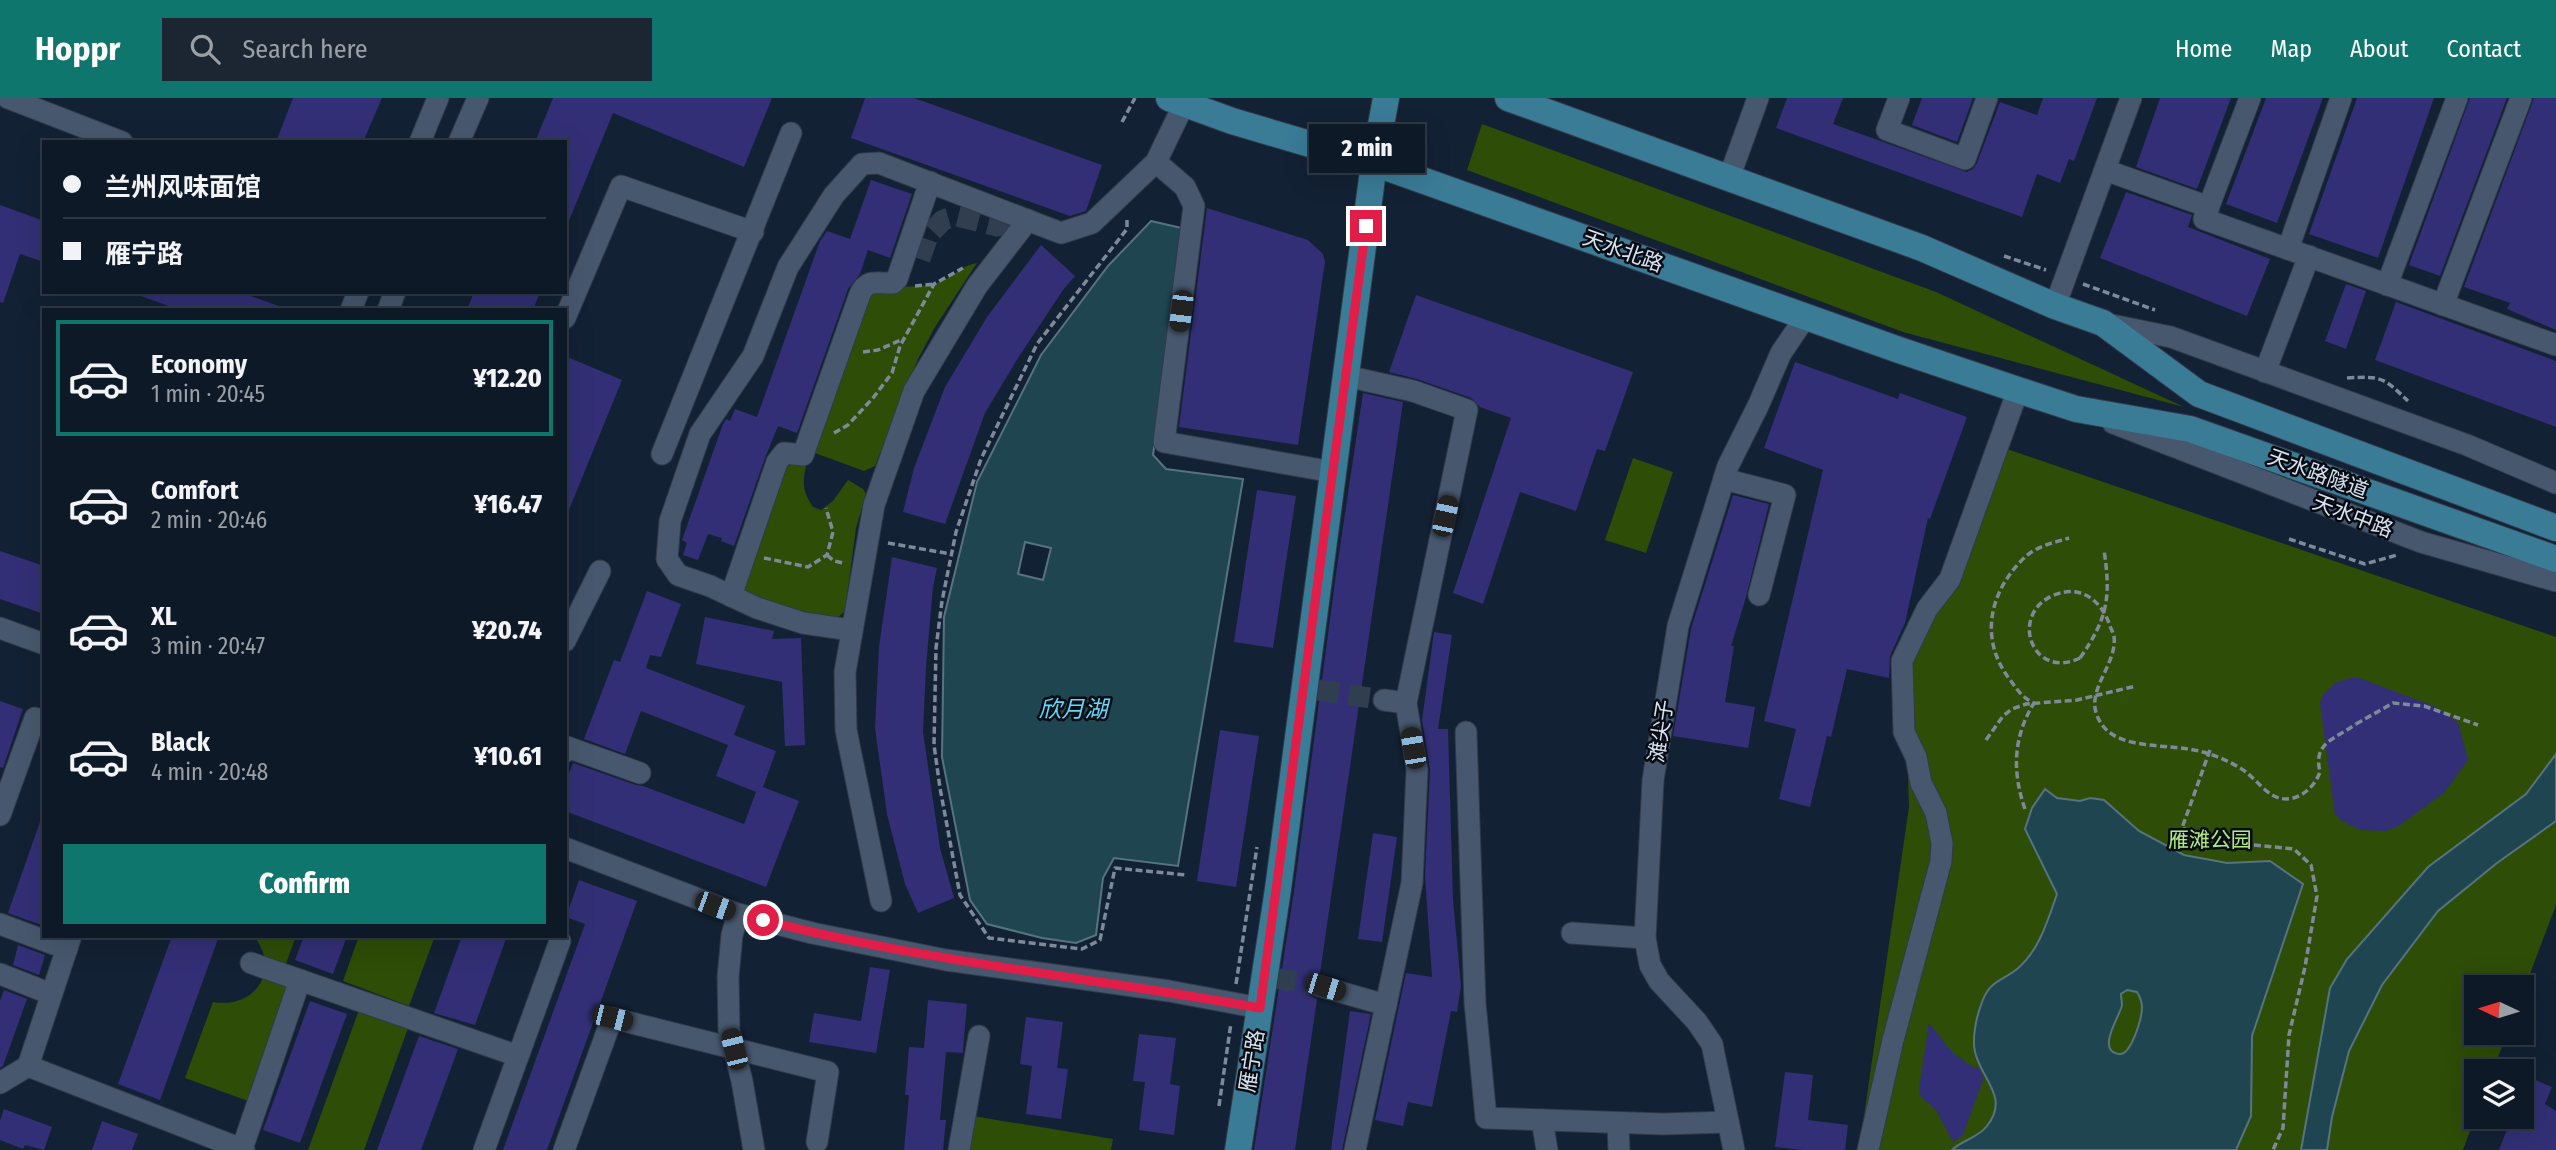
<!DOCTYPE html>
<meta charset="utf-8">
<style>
:root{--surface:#0e1927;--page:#1c2633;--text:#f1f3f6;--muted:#9ba0a7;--line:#2e3844;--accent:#0f766e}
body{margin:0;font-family:"Fira Sans Condensed","Noto Sans SC",sans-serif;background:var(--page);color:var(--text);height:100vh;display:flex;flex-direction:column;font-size:26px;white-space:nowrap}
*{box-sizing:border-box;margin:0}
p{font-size:23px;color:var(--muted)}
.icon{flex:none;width:38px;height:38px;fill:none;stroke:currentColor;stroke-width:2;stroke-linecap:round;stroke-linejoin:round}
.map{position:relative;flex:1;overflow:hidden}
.side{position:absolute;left:42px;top:210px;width:525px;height:630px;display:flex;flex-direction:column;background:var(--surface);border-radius:0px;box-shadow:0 7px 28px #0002,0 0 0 2px var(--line)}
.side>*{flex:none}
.top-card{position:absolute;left:42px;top:42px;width:525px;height:154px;border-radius:0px;box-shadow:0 7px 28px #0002,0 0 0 2px var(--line);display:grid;align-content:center;height:154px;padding:0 21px;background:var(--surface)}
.needle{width:46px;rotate:274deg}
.buttons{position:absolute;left:2464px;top:877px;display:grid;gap:14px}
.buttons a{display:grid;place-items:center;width:70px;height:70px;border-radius:0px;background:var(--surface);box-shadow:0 7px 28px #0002,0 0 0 2px var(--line);font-size:35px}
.end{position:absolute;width:32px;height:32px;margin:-16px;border:9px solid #e11d48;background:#fff;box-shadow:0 0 0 4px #fff}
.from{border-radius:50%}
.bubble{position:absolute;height:49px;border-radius:0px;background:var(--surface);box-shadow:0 7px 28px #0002,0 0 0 2px var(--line);font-size:23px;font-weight:800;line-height:49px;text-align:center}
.car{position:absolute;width:21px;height:42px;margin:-21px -10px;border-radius:9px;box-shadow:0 0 5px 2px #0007;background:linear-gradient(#222 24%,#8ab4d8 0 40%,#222 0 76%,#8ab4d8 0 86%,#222 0)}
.top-card b{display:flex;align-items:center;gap:24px;height:66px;font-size:26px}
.top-card b+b{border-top:2px solid var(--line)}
.top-card i{width:18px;height:18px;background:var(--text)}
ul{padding:12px 0 0;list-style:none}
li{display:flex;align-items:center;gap:21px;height:116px;margin:0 14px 10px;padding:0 7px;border:4px solid transparent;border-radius:0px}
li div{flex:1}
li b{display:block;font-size:26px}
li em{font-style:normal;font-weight:800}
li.on{border-color:var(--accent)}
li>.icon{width:63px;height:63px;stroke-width:1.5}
.action{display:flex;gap:14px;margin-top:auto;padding:14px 21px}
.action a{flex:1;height:80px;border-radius:0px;background:var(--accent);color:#fff;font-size:28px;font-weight:800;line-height:80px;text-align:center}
header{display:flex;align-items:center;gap:42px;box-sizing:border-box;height:98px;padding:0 35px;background:var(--accent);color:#fff}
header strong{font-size:33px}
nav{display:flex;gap:38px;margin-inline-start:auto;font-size:24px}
.search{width:490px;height:63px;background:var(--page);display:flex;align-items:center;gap:18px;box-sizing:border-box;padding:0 24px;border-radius:0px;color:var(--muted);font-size:26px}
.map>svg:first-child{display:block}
.green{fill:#2e4d07}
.water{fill:#1e4550;stroke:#567480;stroke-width:2;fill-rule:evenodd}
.building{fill:#322f76}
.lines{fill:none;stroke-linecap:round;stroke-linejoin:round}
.minor-tunnel{stroke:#313e50;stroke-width:21;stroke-dasharray:21 10;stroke-linecap:butt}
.minor-casing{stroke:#313a4a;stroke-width:23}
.major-casing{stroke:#313a4a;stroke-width:28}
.path{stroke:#7e8999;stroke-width:3.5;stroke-dasharray:7 3.5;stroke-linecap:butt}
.minor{stroke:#47586e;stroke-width:21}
.major{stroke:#3a7b96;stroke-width:26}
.path-bridge{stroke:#7e8999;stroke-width:3.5;stroke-dasharray:7 3.5;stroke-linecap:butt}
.route{stroke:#e11d48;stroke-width:9}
.labels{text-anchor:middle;stroke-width:5;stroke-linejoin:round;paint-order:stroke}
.street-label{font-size:21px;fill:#d9e3f0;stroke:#050b13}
.park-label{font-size:21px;fill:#b1ea7f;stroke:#050b13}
.water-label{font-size:23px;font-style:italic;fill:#5fdcfd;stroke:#050b13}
</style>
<header>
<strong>Hoppr</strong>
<div class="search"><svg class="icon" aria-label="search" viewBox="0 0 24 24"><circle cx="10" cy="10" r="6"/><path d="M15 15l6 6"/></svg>Search here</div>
<nav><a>Home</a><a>Map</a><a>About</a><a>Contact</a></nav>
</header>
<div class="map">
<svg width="2556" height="1052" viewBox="0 0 2556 1052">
<rect width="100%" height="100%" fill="#132134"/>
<g class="green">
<polygon points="1482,26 1936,194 2184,309 1903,234 1467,72"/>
<path d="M977,165L935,229L918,261L875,368L864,373L815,355L811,351L869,190L895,195L899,189C915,188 932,189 946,181C957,175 964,167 977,165Z"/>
<polygon points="2004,350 2556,539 2556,807 2522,897 2522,889 2476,889 2476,934 2507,935 2493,973 2476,973 2476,1016 2463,1052 1859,1052 1909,709 1905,585"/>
<polygon points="1633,360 1673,374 1646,455 1605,442"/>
<path d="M789,364L806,368C802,386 803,394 813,409L821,412L833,403L848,382L863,391L866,396L856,430L845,513L834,523L756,500L741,493L783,368Z"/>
<path d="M254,838H296L279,885L289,890L248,1003L185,980L213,904C255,911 281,873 254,838Z"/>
<polygon points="359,838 435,838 409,908 343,883"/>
<polygon points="359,912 408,930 364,1052 308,1052"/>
<polygon points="967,1017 1113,1041 1111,1052 961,1052"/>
</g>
<g class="water">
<path d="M1151,123L1186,131L1153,357L1166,371L1243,381L1178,768L1114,760L1103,780L1096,837L1076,845L1042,840L987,826L970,802L942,659L944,519L977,384L1041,257L1108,168ZM1025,444L1051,450L1043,482L1018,476Z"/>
<polygon points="2556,656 2556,723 2497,765 2438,813 2382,887 2349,953 2332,1019 2327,1052 2301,1052 2330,890 2347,861 2428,769 2526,696"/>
<path d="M2045,691L2057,700L2080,703L2090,700L2104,702L2139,733L2184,757L2227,765L2270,763L2303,786L2252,938L2251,1018L2236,1052H1952C1962,1042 1978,1040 1987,1028C2010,999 1981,981 1975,954C1972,941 1976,920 1981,907C1989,882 2001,884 2017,871C2039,853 2048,822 2057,796L2025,731L2032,710ZM2127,892L2137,894C2140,899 2142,903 2142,909C2142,920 2131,958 2119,956C2095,953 2121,916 2122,907C2122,906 2121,898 2121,896Z"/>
</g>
<g class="building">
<polygon points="293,0 382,0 363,44 276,44"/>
<polygon points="553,0 772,0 744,69 613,15 566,130 565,44 535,44"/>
<polygon points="865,0 914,0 1102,67 1086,113 1070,118 851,40"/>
<polygon points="1787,0 1843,0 1833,26 1967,74 1973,71 1977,65 2000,4 2037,17 2043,0 2097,0 2074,63 2069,61 2060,85 2037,76 2022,119 1776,30"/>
<polygon points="1922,0 1973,0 1957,44 1912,27"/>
<polygon points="2160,0 2231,0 2197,91 2136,69"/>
<polygon points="2266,0 2323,0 2277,125 2226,106"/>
<polygon points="2357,0 2434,0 2378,160 2309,136"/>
<polygon points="2470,0 2507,0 2440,178 2409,167"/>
<polygon points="2534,0 2556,0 2556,232 2507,211 2510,205 2464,189"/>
<polygon points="871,82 912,96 890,160 868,152 860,176 848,191 797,335 778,328 765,360 734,448 721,443 722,440 708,436 698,462 683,457 687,445 682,442 723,326 726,321 730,323 735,311 757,319 820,143 827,133 850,141"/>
<polygon points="2126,94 2192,117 2188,129 2270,161 2247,218 2100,160"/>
<polygon points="0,107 44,123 44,164 20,156 3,205 0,204"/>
<polygon points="1207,110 1308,142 1323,156 1325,164 1298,347 1179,329"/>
<polygon points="1041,147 1075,178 1063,192 1018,260 985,315 945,426 903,414 914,370 945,289 987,219"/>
<polygon points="2346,186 2366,193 2346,251 2325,243"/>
<polygon points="138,194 239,194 282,209 282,212 180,212 138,197"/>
<polygon points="474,194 540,194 533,212 467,212"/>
<polygon points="1416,197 1633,274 1605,353 1597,351 1576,413 1520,394 1483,506 1453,495 1511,320 1480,309 1471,300 1417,281 1389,274"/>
<polygon points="2396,204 2556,263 2556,329 2375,262"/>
<polygon points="565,258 622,282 566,419 565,419"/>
<polygon points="1795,264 1898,301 1900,295 1967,319 1930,421 1928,420 1905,525 1890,558 1889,580 1847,571 1831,639 1827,638 1810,709 1779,701 1796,631 1764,623 1823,372 1764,350"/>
<polygon points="1363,295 1403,304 1320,875 1310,878 1306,885 1309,897 1317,901 1295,1052 1254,1052 1294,793 1336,476"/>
<polygon points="1257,392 1296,398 1273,550 1234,544"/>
<polygon points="1733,397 1769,406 1746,499 1731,548 1734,548 1725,604 1755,609 1748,650 1673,638 1691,531"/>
<polygon points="0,453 44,468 44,516 0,501"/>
<polygon points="892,459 937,470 933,489 926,569 923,634 940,750 954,800 918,815 905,786 887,716 875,630 879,549"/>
<polygon points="647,493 681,506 661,559 650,557 646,570 745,608 734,637 776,653 763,689 799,703 766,789 565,713 565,686 573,665 636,687 643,688 744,726 756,694 716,678 728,647 641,613 625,656 584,641 614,562 620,564"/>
<polygon points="705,519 774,533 772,541 801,540 805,647 785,648 782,584 696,566"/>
<polygon points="1434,534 1452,537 1438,631 1448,631 1453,802 1461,888 1457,914 1451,913 1432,1009 1408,1004 1403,1028 1375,1022 1406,875 1432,879 1425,778 1430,672 1422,622"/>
<polygon points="2351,580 2359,580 2436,609 2458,624 2468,662 2444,695 2397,729 2385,733 2360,732 2342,723 2335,717 2320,605 2323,597 2335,585"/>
<polygon points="0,603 23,611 3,670 0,669"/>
<polygon points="1220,632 1259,638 1236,789 1197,783"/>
<polygon points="41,721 44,722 44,828 8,815"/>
<polygon points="1373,735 1397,739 1382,844 1358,841"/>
<polygon points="579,782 637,803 547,1052 503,1052 585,826 566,819"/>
<polygon points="172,838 219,838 160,1002 118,986"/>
<polygon points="304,838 347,838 333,876 295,862"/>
<polygon points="462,838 507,838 475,927 434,915"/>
<polygon points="18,847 45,857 39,877 13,867"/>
<polygon points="870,869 890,872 876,955 809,944 814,915 861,923"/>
<polygon points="4,892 27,901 3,968 0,970 0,903"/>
<polygon points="928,902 967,906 963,952 963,955 946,954 940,1022 946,1022 943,1052 904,1052 909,997 905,997 909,949 924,950"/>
<polygon points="310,903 347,916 300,1045 263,1032"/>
<polygon points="1350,913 1371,916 1342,1052 1331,1052"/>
<polygon points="1026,919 1063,924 1057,970 1068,971 1061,1021 1026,1016 1032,968 1020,966"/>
<polygon points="1929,925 1952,954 1971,968 1979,970 1982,976 1983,982 1963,1037 1953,1044 1936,1012 1920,998 1919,990"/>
<polygon points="1139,936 1176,940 1170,986 1180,988 1174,1037 1139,1032 1145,984 1133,983"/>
<polygon points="419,938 458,951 421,1052 377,1052"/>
<polygon points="1785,974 1813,977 1808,1022 1848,1027 1845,1052 1802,1052 1775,1049"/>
<polygon points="2528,979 2552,989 2545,1006 2556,1013 2556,1052 2499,1052 2512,1018 2522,1018 2522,994"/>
<polygon points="4,1011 52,1029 44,1052 25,1047 23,1051 0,1042 0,1023"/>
<polygon points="102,1023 138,1036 132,1052 92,1052"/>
</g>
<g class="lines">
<g class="minor-tunnel">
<polyline points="920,161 928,138 943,122 957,118 997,128 1028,122"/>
<polyline points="1318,592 1384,602"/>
<polyline points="1275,880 1319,888"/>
</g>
<g class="minor-casing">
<g id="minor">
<polyline points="8,0 122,44"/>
<polyline points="1899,0 1887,32 1965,61 1987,0"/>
<polyline points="2250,0 2204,121 2556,247"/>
<polyline points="420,44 438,0"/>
<polyline points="459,44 478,0"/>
<polyline points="1156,64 1185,89 1194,108 1164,344 1333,374"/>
<polyline points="2105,72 2209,109"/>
<polyline points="1729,80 1758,0"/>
<polyline points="2288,151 2341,0"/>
<polyline points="2387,187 2457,0"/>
<polyline points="2443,207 2521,0"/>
<polyline points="2055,208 2131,0"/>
<polyline points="351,212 358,194"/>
<polyline points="388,212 395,194"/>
<polyline points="565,220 621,88 753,134"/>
<polyline points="2107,226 2171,239 2467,347 2556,385"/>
<polyline points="2265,274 2309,158"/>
<polyline points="1346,278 1413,293 1467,312 1406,605 1417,672 1412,785 1355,1052"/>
<polyline points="2113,325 2421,444 2556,483"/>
<polyline points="662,356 791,35"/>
<polyline points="1724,381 1785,397 1759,497"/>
<path d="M731,498L777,364L784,355L803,357L860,196C867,180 877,186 893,185L897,181L930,84"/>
<polyline points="0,530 44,546"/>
<polyline points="851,532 803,525 757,510 710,488 678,477 667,461 670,423 700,336 753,258 788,169 834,97 862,66 879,65 1061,135 1092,125 1156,64 1184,6"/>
<polyline points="565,543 600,473"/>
<polyline points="1384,602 1406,605"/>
<polyline points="1466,634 1475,905 1486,1020 1663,1026 1728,1024"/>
<polyline points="565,654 567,649 640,675"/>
<polyline points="0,717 35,620"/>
<polyline points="565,750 738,816 812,835 946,862 1169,893 1260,910"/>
<polyline points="881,803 846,632 845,574 874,407 914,293 977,188 1028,122"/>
<polyline points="738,816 732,837 728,879 729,932 742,983 754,1052"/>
<polyline points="0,826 67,851"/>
<polyline points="1572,835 1645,840"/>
<polyline points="71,838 28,968 244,1052"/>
<polyline points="251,865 518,958"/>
<polyline points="0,876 51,896"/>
<polyline points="1319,888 1386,907"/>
<polyline points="0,985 28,968"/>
<polyline points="1542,1022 1547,1052"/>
<polyline points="1618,1025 1619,1052"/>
<polyline points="242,1051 300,882"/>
<polyline points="484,1052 560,843"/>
<polyline points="564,1052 612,920 828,974 817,1044"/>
<polyline points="959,1052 979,938"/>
<polyline points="1734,1052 1712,946 1697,924 1659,883 1650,867 1645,840 1653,682 1678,528 1728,368 1758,308 1781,255 1806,218"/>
<polyline points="1868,1052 1893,942 1941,763 1942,745 1936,715 1921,685 1916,659 1904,634 1902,563 1927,511 1950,481 2018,292"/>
</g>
</g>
<g class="major-casing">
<g id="major">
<polyline points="1169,0 1232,23 1374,65 1899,252 2018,292 2076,311 2190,331 2556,461"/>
<polyline points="1508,0 1922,150 2055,208 2103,225 2199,296 2556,430"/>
<polyline points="1238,1052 1278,791 1374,65 1386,0"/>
</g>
</g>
<g class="path">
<polyline points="1122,24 1135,0"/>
<polyline points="1127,122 1127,131 1037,246 981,361 956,434 942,503 936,550 934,647 940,690 960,797 989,840 1082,851 1100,842 1115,770 1186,777"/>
<polyline points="2004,158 2046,172"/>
<polyline points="2083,186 2155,212"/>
<polyline points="915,188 934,186"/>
<polyline points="863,254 878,252 901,242"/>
<path d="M2347,280C2382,278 2383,279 2408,303"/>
<polyline points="834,335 848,327 873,300 892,275 900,248 934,186 963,170"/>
<polyline points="2289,441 2365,466 2397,457"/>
<polyline points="888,445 951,456"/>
<polyline points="827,457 834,463 843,465"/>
<polyline points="764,460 808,469 827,457 833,434 826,410"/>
<path d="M2080,560C2108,520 2111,499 2104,452"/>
<polyline points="2356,626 2393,605 2424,608 2478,627"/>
<polyline points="1986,642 2003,618 2012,611 2026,606 2077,602 2136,588"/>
<polyline points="2210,652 2182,730 2215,743 2294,751 2311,767 2317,798 2305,869 2289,937 2283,1030 2273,1052"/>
<path d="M2025,711C2012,674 2013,639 2034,605C2023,600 2018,593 2011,583C1979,543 1988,495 2024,460C2036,448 2053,445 2069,440"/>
<polyline points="1236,886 1257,749"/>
<polyline points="1219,1008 1231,925"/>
</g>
<use href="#minor" class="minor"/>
<use href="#major" class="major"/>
<path class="path-bridge" d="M2080,560C2032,583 2008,516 2054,497C2081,486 2102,503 2110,528C2111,531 2113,534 2114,538C2118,570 2078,596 2103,628C2122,653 2173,645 2203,654C2218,658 2233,665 2246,674C2255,681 2264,693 2274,698C2294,708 2314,691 2320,674C2313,644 2334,642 2356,626"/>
</g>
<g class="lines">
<path class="route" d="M763,822C926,864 1094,880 1260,910L1366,128"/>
</g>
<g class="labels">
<g class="street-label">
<text transform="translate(1623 153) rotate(20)" y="7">天水北路</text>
<text transform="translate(2318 376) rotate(20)" y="7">天水路隧道</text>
<text transform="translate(2353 418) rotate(21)" y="7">天水中路</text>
<text transform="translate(1661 633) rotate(-81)" y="7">滩尖子</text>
<text transform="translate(1252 963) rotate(-81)" y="7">雁宁路</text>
</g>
<g class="park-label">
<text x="2210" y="749">雁滩公园</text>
</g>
<g class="water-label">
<text x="1073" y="619">欣月湖</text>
</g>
</g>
</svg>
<div class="buttons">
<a><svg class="needle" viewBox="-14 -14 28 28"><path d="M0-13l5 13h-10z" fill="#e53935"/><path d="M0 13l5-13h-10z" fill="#9ba0a7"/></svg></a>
<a><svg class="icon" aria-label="layers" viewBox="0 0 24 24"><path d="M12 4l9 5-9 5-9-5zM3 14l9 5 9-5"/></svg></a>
</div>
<i class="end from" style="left:763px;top:822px"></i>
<i class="end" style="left:1366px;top:128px"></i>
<div class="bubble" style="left:1309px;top:26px;width:116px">2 min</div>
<i class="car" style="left:1181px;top:213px;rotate:187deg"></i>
<i class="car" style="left:1445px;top:418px;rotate:12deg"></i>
<i class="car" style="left:1413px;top:650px;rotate:350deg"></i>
<i class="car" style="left:715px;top:808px;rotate:110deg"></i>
<i class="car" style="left:1325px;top:889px;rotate:107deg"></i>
<i class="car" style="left:612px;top:920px;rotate:104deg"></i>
<i class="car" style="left:734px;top:951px;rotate:346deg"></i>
<div class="top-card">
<b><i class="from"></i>兰州风味面馆</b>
<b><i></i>雁宁路</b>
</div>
<section class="side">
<ul>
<li class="on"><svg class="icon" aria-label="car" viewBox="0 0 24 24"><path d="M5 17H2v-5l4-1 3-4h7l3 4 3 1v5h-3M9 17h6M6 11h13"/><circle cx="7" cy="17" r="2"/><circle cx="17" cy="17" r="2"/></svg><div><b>Economy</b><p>1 min · 20:45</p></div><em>¥12.20</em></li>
<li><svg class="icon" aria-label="car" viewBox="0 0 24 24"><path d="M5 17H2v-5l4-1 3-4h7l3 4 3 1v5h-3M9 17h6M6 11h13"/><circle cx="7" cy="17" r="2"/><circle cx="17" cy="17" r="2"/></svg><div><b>Comfort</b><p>2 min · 20:46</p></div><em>¥16.47</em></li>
<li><svg class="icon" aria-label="car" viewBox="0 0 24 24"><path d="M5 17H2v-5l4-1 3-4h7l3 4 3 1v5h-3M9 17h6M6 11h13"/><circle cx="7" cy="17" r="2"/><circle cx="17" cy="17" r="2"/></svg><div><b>XL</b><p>3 min · 20:47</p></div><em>¥20.74</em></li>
<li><svg class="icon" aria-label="car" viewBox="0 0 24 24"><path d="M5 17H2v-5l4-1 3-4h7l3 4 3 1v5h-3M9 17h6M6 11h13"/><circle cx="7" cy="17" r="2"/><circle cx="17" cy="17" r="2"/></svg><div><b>Black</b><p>4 min · 20:48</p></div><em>¥10.61</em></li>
</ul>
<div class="action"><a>Confirm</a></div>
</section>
</div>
